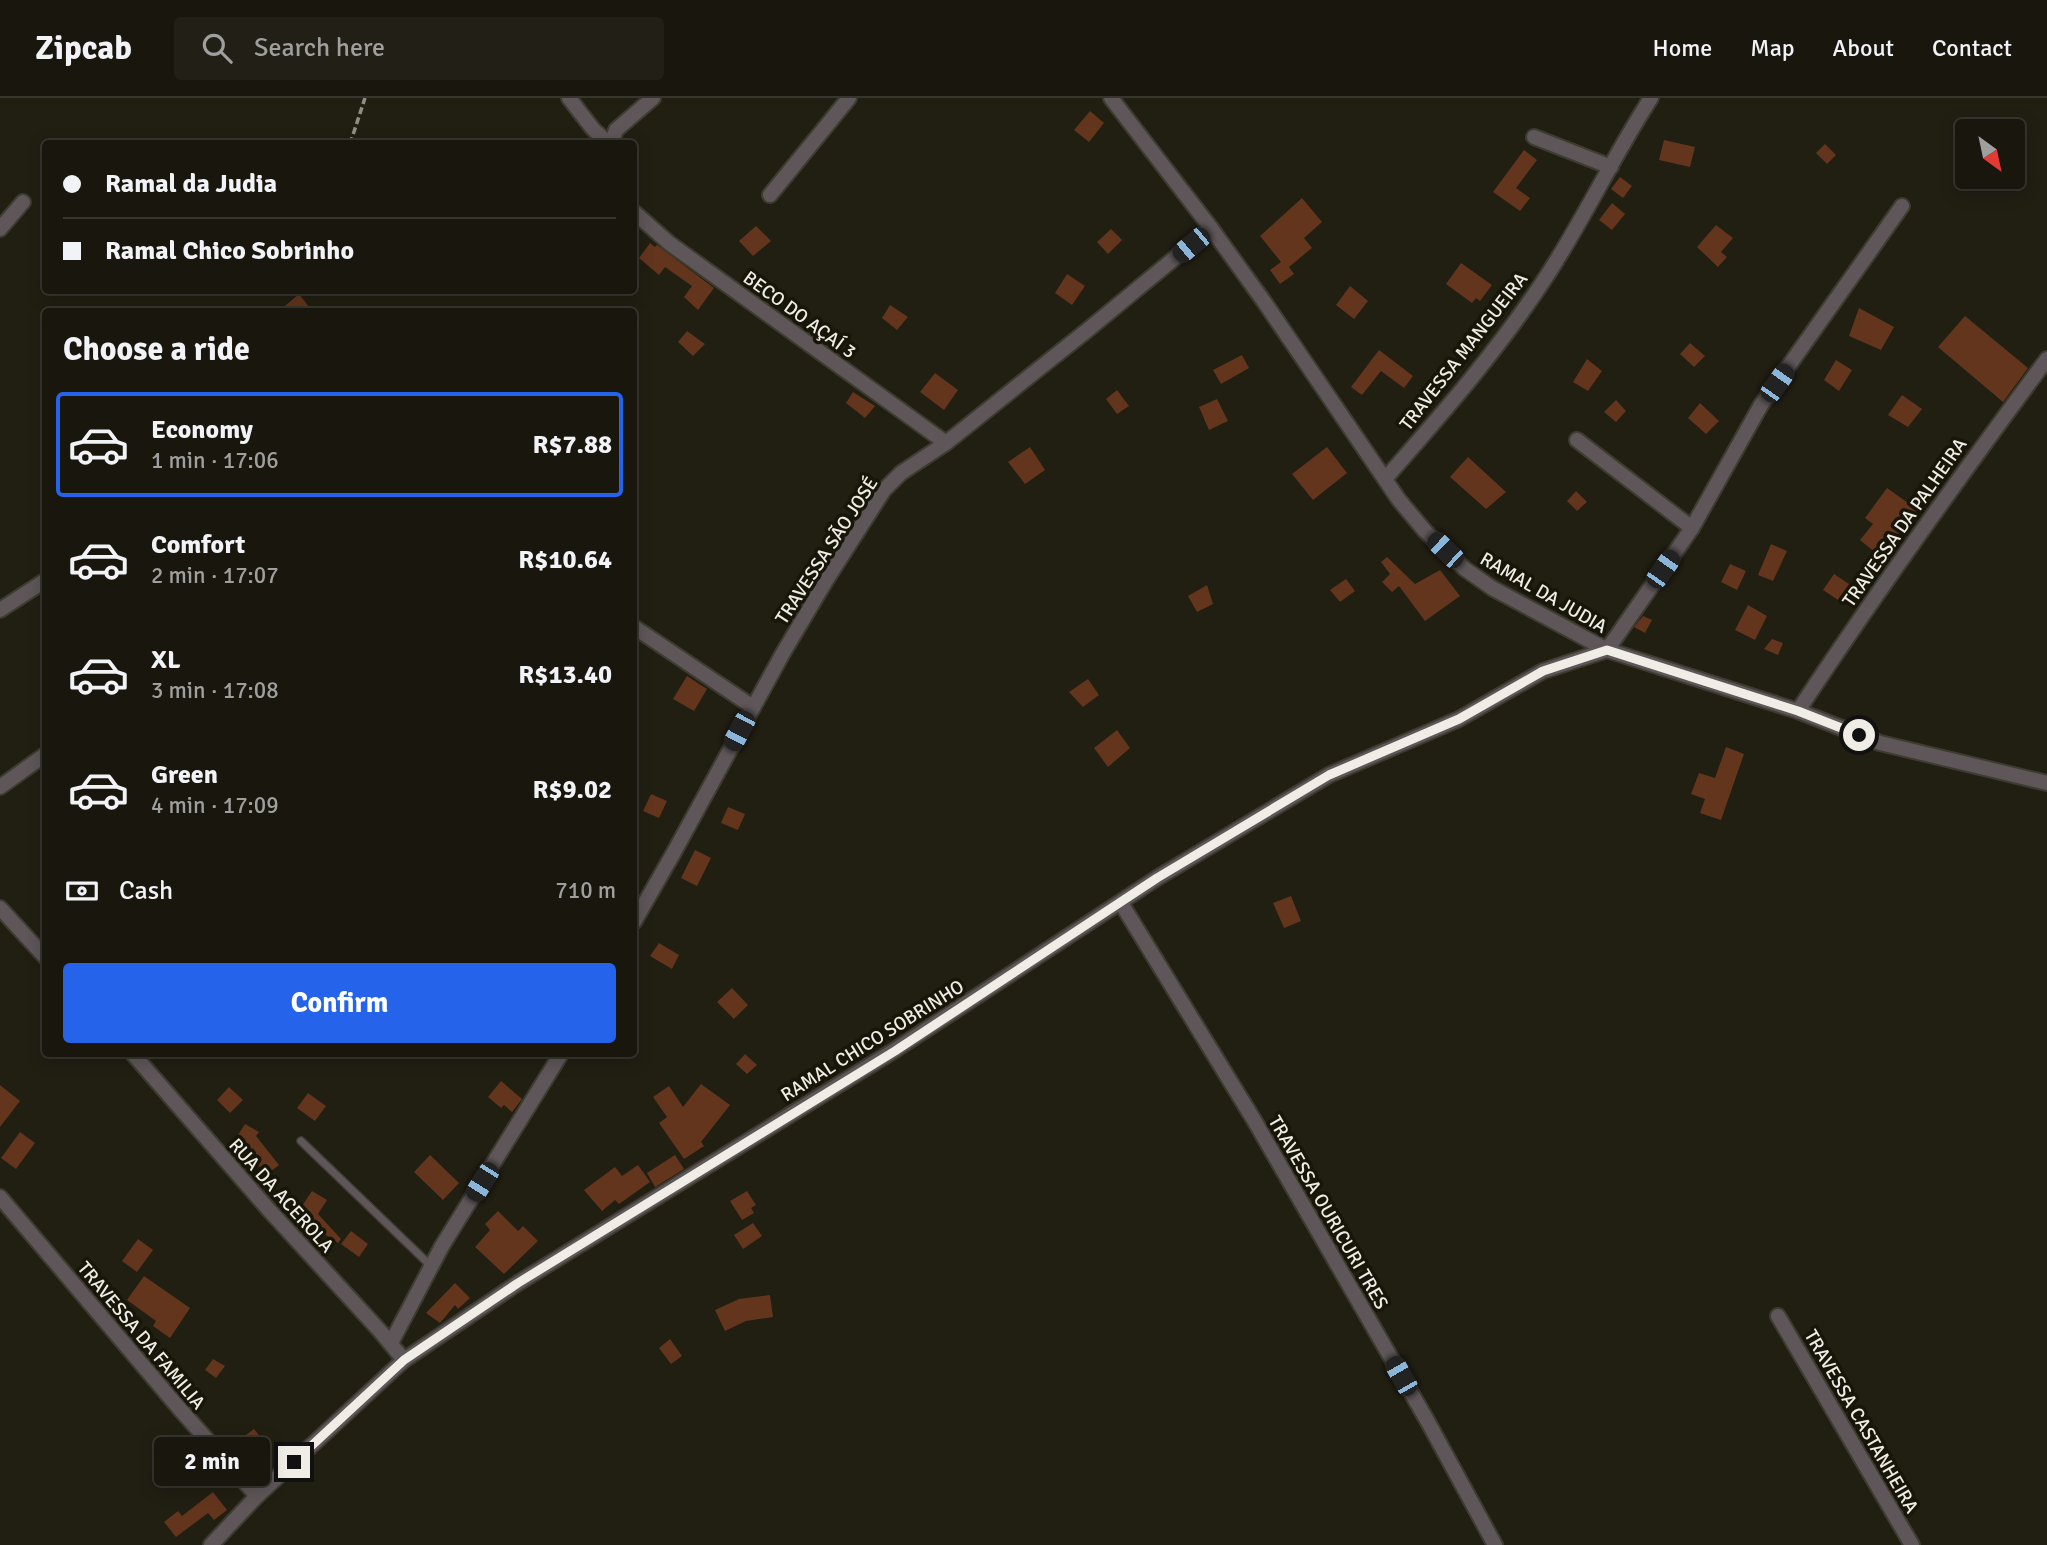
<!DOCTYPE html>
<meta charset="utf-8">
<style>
:root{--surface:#19160e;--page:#221f17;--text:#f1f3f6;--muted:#9f9f9e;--line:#37352e;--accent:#2563eb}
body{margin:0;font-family:Signika,sans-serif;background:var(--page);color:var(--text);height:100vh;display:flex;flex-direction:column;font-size:26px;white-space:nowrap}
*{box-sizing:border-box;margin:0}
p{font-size:23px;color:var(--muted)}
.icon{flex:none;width:38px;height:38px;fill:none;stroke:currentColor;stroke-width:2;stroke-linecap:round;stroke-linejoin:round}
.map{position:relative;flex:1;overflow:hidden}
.panel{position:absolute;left:42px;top:210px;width:595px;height:749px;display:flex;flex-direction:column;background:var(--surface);border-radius:7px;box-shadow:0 4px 18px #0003,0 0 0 2px var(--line)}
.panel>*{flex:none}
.top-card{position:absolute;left:42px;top:42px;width:595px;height:154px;border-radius:7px;box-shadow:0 4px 18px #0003,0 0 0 2px var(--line);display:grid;align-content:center;height:154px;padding:0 21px;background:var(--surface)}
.needle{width:46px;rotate:147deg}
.tools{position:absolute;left:1955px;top:21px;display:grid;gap:14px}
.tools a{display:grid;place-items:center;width:70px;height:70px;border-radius:7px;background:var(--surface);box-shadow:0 4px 18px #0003,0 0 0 2px var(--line);font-size:35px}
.end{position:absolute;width:32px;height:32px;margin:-16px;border:9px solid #efede5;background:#111;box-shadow:0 0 0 4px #111}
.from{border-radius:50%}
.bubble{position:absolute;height:49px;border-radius:7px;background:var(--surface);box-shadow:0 4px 18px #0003,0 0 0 2px var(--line);font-size:23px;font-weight:700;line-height:49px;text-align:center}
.car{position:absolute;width:21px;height:42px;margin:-21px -10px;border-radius:9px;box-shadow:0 0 5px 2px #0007;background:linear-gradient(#222 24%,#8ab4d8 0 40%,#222 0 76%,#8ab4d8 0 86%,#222 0)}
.top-card b{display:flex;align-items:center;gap:24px;height:66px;font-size:26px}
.top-card b+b{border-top:2px solid var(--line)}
.top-card i{width:18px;height:18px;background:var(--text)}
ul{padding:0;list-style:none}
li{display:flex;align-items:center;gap:21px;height:105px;margin:0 14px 10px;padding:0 7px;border:4px solid transparent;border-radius:7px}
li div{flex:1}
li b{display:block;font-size:26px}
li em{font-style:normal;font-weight:700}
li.selected{border-color:var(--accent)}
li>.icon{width:63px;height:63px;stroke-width:1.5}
h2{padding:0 21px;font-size:32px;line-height:84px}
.pay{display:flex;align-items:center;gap:18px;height:77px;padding:0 21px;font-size:26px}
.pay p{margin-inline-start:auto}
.primary-button{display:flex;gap:14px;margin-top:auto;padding:14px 21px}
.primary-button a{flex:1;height:80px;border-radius:7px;background:var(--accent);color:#fff;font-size:28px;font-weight:700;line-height:80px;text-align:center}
header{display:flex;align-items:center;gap:42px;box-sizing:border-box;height:98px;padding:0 35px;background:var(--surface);border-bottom:2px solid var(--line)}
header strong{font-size:33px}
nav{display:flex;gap:38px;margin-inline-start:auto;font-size:24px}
.search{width:490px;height:63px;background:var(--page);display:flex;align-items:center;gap:18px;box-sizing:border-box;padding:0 24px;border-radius:7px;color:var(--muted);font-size:26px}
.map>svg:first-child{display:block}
.building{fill:#63351d}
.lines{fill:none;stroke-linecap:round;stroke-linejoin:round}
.service-casing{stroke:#3e3b30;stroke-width:10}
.minor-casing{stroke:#3e3b30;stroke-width:18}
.path{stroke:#918f85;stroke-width:3.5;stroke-dasharray:7 3.5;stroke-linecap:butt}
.service{stroke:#5e5658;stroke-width:7}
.minor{stroke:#5e5658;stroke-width:14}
.route{stroke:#efede5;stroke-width:9}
.labels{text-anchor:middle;stroke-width:7;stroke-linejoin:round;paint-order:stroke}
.street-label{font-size:19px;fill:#efede5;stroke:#181509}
</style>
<header>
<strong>Zipcab</strong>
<div class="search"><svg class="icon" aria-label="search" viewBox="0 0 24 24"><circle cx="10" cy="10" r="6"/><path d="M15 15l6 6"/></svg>Search here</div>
<nav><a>Home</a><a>Map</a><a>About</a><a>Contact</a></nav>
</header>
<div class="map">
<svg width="2047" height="1447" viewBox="0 0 2047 1447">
<rect width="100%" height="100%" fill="#211e12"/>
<g class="building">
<polygon points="1090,13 1104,25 1089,44 1074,32"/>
<polygon points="1664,42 1695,49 1690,69 1659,62"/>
<polygon points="1825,46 1836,57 1827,66 1816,55"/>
<polygon points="1524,52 1537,62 1516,90 1530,100 1520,113 1493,94"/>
<polygon points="1620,79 1632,88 1623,100 1611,91"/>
<polygon points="1302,100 1322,124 1304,140 1312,150 1289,169 1294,176 1280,186 1270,172 1281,164 1260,138"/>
<polygon points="1612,105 1625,116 1612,132 1599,122"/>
<polygon points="1716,127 1733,140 1721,154 1727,159 1718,169 1697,149"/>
<polygon points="756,128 771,143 753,158 739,143"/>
<polygon points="1111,131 1122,142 1108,156 1097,144"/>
<polygon points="650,145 655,149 657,147 714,190 698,212 684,199 692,188 665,169 659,177 639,160"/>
<polygon points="1461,165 1492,187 1480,203 1476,200 1472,205 1446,186"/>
<polygon points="1067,176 1085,188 1072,207 1055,195"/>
<polygon points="1350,188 1368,203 1354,221 1336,207"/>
<polygon points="299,196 313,214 278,214"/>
<polygon points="890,207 908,219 897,232 882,220"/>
<polygon points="1859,210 1894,229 1881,252 1849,238"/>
<polygon points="1965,218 2028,270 2003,304 1938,249"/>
<polygon points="687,233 705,246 693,258 678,244"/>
<polygon points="1690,245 1705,258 1694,269 1680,256"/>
<polygon points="1379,252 1413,278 1404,290 1381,273 1362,297 1351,289"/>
<polygon points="1242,257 1249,270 1221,286 1213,272"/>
<polygon points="1587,261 1602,273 1588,293 1573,284"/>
<polygon points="1836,262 1852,272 1839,293 1824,282"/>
<polygon points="935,275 958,292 944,312 920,294"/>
<polygon points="1117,292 1129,308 1117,316 1106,301"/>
<polygon points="853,294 875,308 865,320 846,305"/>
<polygon points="1902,297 1922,311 1908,329 1888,317"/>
<polygon points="1217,301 1228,323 1209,332 1199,309"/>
<polygon points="1616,302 1626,313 1616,324 1604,314"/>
<polygon points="1700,305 1719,323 1706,336 1688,320"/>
<polygon points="1030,349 1045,372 1025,386 1008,364"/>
<polygon points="1327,349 1347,375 1313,402 1292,376"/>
<polygon points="1468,359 1506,394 1486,411 1450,379"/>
<polygon points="1887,390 1918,412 1882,460 1860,442 1873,426 1865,420"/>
<polygon points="1576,393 1587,404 1577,413 1567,403"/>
<polygon points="1771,446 1787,453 1773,483 1758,477"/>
<polygon points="1387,459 1415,486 1440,472 1460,498 1425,523 1399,488 1392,494 1382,484 1390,476 1381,464"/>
<polygon points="1730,466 1746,473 1737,492 1721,484"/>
<polygon points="1834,476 1852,488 1841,504 1823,492"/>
<polygon points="1346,481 1355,493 1340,504 1330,492"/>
<polygon points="1207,487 1213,506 1197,514 1188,498"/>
<polygon points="1748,507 1767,518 1755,542 1735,532"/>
<polygon points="1643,518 1652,522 1645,535 1634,529"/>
<polygon points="1772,541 1783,545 1778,557 1764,551"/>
<polygon points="687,578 707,591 694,613 673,601"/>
<polygon points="1088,581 1099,597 1083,609 1069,594"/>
<polygon points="1117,632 1130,650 1108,669 1094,650"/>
<polygon points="1726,649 1744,656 1721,722 1700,715 1705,701 1691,696 1699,675 1715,680"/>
<polygon points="651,696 667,703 659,720 643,713"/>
<polygon points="728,709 745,716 738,732 721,725"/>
<polygon points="695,752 711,760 697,788 681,780"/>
<polygon points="1291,798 1301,823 1284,830 1273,805"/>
<polygon points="659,845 679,857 672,871 650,858"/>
<polygon points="732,890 748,907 734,921 717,904"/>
<polygon points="745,956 757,967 747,976 736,966"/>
<polygon points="501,983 522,1001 512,1014 504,1007 501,1010 488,999"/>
<polygon points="701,986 730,1007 701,1044 704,1048 684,1061 659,1025 667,1019 653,999 669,988 683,1009"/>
<polygon points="0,987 20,1003 0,1029"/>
<polygon points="229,989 243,1002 230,1015 217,1002"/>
<polygon points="308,995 326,1008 315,1023 297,1010"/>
<polygon points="245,1026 259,1034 256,1038 279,1067 266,1077 247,1054 233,1045"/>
<polygon points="20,1034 35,1045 16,1071 1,1060"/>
<polygon points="430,1057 459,1085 443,1102 414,1074"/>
<polygon points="675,1057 684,1071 655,1089 647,1075"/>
<polygon points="638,1067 650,1084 619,1106 615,1102 602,1113 584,1092 615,1069 622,1078"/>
<polygon points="312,1093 327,1102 318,1116 341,1141 338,1145 296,1117"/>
<polygon points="747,1093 756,1107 751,1110 754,1115 742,1122 730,1103"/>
<polygon points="498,1113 518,1133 523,1128 538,1143 504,1176 475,1149 490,1132 485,1126"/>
<polygon points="753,1125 762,1138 743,1151 734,1137"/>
<polygon points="351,1133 368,1146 359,1159 341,1146"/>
<polygon points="138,1141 153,1152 137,1174 122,1163"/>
<polygon points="144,1178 190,1210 170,1240 153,1228 156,1223 127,1202"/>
<polygon points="455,1185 470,1200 458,1211 455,1207 440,1225 426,1215"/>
<polygon points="770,1197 773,1219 746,1223 725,1233 715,1212 739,1201"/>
<polygon points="670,1241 682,1258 671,1266 659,1250"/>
<polygon points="213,1261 225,1268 216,1280 205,1272"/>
<polygon points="254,1331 271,1352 256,1365 238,1343"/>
<polygon points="213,1394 227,1412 214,1422 208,1415 176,1439 164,1424 178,1413 182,1418"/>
</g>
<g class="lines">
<g class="service-casing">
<polyline id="service" points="301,1043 431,1168"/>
</g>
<g class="minor-casing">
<g id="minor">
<polyline points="569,0 593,31 609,46"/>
<polyline points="1111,0 1211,130 1265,205 1399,402 1425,433 1465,471 1492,490 1607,552 1798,613 1880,645 2047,685"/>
<polyline points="1534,39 1611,69"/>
<polyline points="611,46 616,32 653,0"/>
<polyline points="770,97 849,0"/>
<polyline points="634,114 669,145 946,345"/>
<polyline points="0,131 23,104"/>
<polyline points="1577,342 1692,430"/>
<path d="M1385,381C1442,316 1501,249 1548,176C1585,119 1614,57 1651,0"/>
<polyline points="0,512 46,482"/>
<polyline points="634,529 753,609"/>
<path d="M1798,613C1877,493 1961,377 2047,261"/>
<polyline points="0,689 46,656"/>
<polyline points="1121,805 1254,1022 1428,1324 1495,1447"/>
<polyline points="0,810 46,860"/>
<polyline points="634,824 673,756 783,555 827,481 884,392 901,375 946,345 1090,230 1211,130"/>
<polyline points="133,956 269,1112 380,1233 404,1262"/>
<polyline points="0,1099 178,1309 257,1398"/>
<polyline points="1778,1218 1912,1447"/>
<polyline points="391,1245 442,1148 561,956"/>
<polyline points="211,1447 257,1398 404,1262 518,1185 895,952 1157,780 1329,677 1459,621 1543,573 1607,552 1692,430 1761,307 1902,108"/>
</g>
</g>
<polyline class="path" points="350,46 365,0"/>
<use href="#service" class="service"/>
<use href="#minor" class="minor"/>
</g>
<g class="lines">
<polyline class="route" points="294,1364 404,1262 518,1185 895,953 1157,780 1329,677 1459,621 1543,573 1607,552 1798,613 1859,637"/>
</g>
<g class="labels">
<g class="street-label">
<text transform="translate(800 216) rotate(36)" y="7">BECO DO AÇAÍ 3</text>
<text transform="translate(1463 253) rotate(-52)" y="7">TRAVESSA MANGUEIRA</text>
<text transform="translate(1904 424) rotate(-55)" y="7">TRAVESSA DA PALHEIRA</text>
<text transform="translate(826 452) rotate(-57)" y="7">TRAVESSA SÃO JOSÉ</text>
<text transform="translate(1544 494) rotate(30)" y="7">RAMAL DA JUDIA</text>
<text transform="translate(872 942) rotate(-32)" y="7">RAMAL CHICO SOBRINHO</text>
<text transform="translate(282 1097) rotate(48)" y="7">RUA DA ACEROLA</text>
<text transform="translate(1329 1114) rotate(60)" y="7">TRAVESSA OURICURI TRES</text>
<text transform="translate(142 1237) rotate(50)" y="7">TRAVESSA DA FAMILIA</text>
<text transform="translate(1862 1323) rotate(60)" y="7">TRAVESSA CASTANHEIRA</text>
</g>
</g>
</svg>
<div class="tools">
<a><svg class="needle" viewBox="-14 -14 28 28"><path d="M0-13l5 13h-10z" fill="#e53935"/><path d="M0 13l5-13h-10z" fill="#9f9f9e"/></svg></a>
</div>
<i class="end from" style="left:1859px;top:637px"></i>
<i class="end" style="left:294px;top:1364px"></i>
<div class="bubble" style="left:154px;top:1339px;width:116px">2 min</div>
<i class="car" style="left:1191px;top:147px;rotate:230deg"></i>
<i class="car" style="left:1777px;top:285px;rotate:35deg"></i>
<i class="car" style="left:1445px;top:452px;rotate:314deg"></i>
<i class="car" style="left:1663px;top:471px;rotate:35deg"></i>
<i class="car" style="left:739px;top:633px;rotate:208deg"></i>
<i class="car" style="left:482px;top:1084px;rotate:212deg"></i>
<i class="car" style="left:1401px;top:1278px;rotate:330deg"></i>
<div class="top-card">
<b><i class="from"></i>Ramal da Judia</b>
<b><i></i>Ramal Chico Sobrinho</b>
</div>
<section class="panel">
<h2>Choose a ride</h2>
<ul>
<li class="selected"><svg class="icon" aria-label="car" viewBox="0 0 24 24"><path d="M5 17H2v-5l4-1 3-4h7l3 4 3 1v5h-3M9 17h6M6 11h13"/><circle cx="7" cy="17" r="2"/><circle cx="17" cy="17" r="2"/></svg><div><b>Economy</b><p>1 min · 17:06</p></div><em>R$7.88</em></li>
<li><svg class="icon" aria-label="car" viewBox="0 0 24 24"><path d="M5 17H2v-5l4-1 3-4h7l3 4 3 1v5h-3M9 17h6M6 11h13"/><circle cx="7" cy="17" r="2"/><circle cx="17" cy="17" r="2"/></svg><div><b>Comfort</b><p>2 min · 17:07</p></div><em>R$10.64</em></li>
<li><svg class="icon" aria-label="car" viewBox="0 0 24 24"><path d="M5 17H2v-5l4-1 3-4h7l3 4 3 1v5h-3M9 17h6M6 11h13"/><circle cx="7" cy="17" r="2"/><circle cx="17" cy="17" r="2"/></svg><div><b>XL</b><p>3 min · 17:08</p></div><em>R$13.40</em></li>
<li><svg class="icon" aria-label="car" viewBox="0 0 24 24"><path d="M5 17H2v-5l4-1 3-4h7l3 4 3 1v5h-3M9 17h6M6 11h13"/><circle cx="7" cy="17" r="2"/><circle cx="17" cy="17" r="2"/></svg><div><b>Green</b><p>4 min · 17:09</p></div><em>R$9.02</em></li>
</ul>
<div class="pay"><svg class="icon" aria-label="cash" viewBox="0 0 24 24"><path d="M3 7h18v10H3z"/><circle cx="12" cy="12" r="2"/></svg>Cash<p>710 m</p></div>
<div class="primary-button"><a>Confirm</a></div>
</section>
</div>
